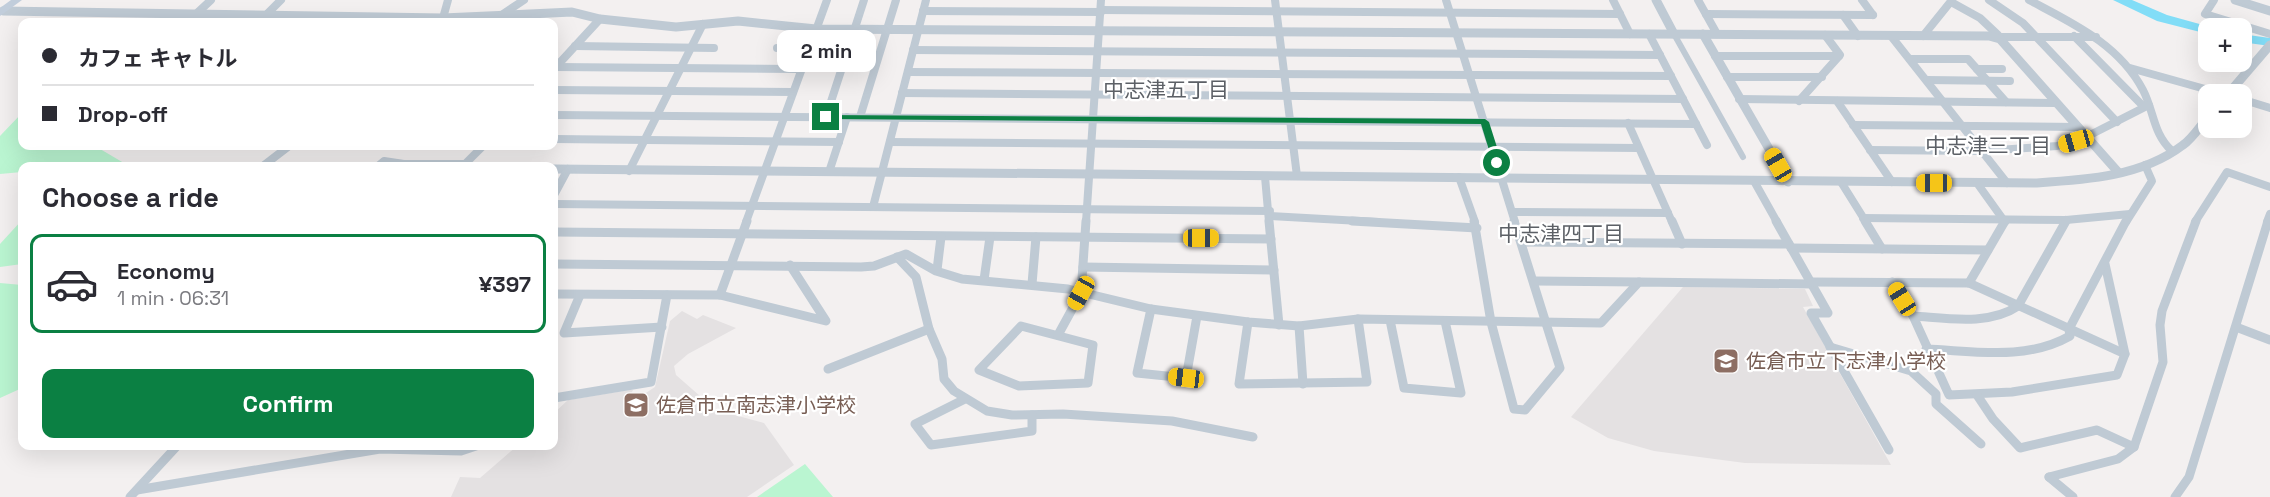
<!DOCTYPE html>
<meta charset="utf-8">
<style>
:root{--surface:#fff;--page:#f7f7f7;--text:#2b2b33;--muted:#7c7c81;--line:#e1e1e2;--accent:#0b8043}
body{margin:0;font-family:"Space Grotesk","Noto Sans JP",sans-serif;background:var(--page);color:var(--text);height:100vh;display:flex;flex-direction:column;font-size:22px;white-space:nowrap}
*{box-sizing:border-box;margin:0}
p{font-size:20px;color:var(--muted)}
.icon{flex:none;width:33px;height:33px;fill:none;stroke:currentColor;stroke-width:2;stroke-linecap:round;stroke-linejoin:round}
.map{position:relative;flex:1;overflow:hidden}
.details{position:absolute;left:18px;top:162px;width:540px;height:288px;display:flex;flex-direction:column;background:var(--surface);border-radius:12px;box-shadow:0 6px 24px #0002}
.details>*{flex:none}
.guide{position:absolute;left:18px;top:18px;width:540px;height:132px;border-radius:12px;box-shadow:0 6px 24px #0002;display:grid;align-content:center;height:132px;padding:0 24px;background:var(--surface)}
.controls{position:absolute;left:2198px;top:18px;display:grid;gap:12px}
.controls a{display:grid;place-items:center;width:54px;height:54px;border-radius:12px;background:var(--surface);box-shadow:0 6px 24px #0002;font-size:30px}
.end{position:absolute;width:27px;height:27px;margin:-14px;border:8px solid #0b8043;background:#fff;box-shadow:0 0 0 3px #fff}
.from{border-radius:50%}
.bubble{position:absolute;height:42px;border-radius:12px;background:var(--surface);box-shadow:0 6px 24px #0002;font-size:20px;font-weight:700;line-height:42px;text-align:center}
.car{position:absolute;width:18px;height:36px;margin:-18px -9px;border-radius:8px;box-shadow:0 0 4px 2px #0007;background:linear-gradient(#f5c518 24%,#345 0 40%,#f5c518 0 76%,#345 0 86%,#f5c518 0)}
.guide b{display:flex;align-items:center;gap:21px;height:57px;font-size:22px}
.guide b+b{border-top:2px solid var(--line)}
.guide i{width:15px;height:15px;background:var(--text)}
ul{padding:0;list-style:none}
li{display:flex;align-items:center;gap:18px;height:99px;margin:0 12px 9px;padding:0 12px;border:3px solid var(--line);border-radius:12px}
li div{flex:1}
li b{display:block;font-size:22px}
li em{font-style:normal;font-weight:700}
li.selected{border-color:var(--accent)}
li>.icon{width:54px;height:54px;stroke-width:1.5}
h2{padding:0 24px;font-size:27px;line-height:72px}
.primary-button{display:flex;gap:12px;margin-top:auto;padding:12px 24px}
.primary-button a{flex:1;height:69px;border-radius:12px;background:var(--accent);color:#fff;font-size:24px;font-weight:700;line-height:69px;text-align:center}
.map>svg:first-child{display:block}
.education{fill:#e4e1e2}
.green{fill:#baf5d1}
.lines{fill:none;stroke-linecap:round;stroke-linejoin:round}
.river{fill:#82ddf7;fill-rule:evenodd}
.pedestrian{stroke:#bfcad4;stroke-width:6}
.minor-far1{stroke:#bfcad4;stroke-width:8}
.minor{stroke:#bfcad4;stroke-width:9}
.tertiary{stroke:#bfcad4;stroke-width:9}
.secondary{fill:#c1cddb;fill-rule:evenodd}
.route{fill:#0b8043}
.labels{text-anchor:middle;stroke-width:4.5;stroke-linejoin:round;paint-order:stroke}
.education-label{font-size:20px;fill:#785e54;stroke:#fff;text-anchor:start}
.neighbourhood-label{font-size:21px;fill:#5c6066;stroke:#fff}
</style>
<div class="map">
<svg width="2270" height="497" viewBox="0 0 2270 497">
<rect width="100%" height="100%" fill="#f3f0f0"/>
<g class="education">
<polygon points="1683,287 1805,289 1813,306 1803,307 1891,465 1745,463 1654,451 1608,438 1571,417"/>
<polygon points="682,311 697,319 703,315 736,328 688,354 674,366 676,375 716,410 764,423 794,465 747,497 451,497 460,477 480,478 517,446 554,446 554,413 568,400 629,390 633,390 631,394 635,400 655,387 670,321"/>
</g>
<g class="green">
<polygon points="22,113 22,146 95,146 129,166 22,166 22,172 0,174 0,136"/>
<polygon points="22,220 22,264 0,267 0,244"/>
<polygon points="0,283 22,285 22,388 0,398"/>
<polygon points="805,464 833,497 757,497"/>
</g>
<g class="lines">
<g class="river">
<polygon points="2113,0 2132,0 2167,15 2214,28 2208,28 2208,34 2157,21"/>
<polygon points="2241,34 2270,38 2270,46 2241,42"/>
</g>
<polyline class="pedestrian" points="1674,34 1743,157"/>
<g class="minor-far1">
<polyline points="1275,0 1297,176"/>
<polyline points="1446,0 1515,222"/>
<polyline points="1613,0 1630,34"/>
<polyline points="1698,0 1717,34"/>
<polyline points="1862,0 1873,15"/>
<polyline points="1989,0 2023,23 2117,122"/>
<path d="M2029,0C2072,23 2119,44 2143,90C2154,111 2153,134 2172,151"/>
<polyline points="2214,0 2205,14 2270,34"/>
<polyline points="1951,2 1980,18 1998,35"/>
<polyline points="1101,10 1620,14"/>
<polyline points="923,11 1101,12"/>
<polyline points="1706,14 1873,15"/>
<polyline points="195,15 211,0"/>
<polyline points="266,15 281,0"/>
<polyline points="1843,15 1858,36"/>
<polyline points="500,16 524,0"/>
<polyline points="438,22 443,18 448,0"/>
<polyline points="1649,34 1707,145"/>
<polyline points="1891,36 2007,183"/>
<polyline points="1923,36 1952,0"/>
<polyline points="2074,36 2143,106"/>
<polyline points="1995,37 2096,37"/>
<polyline points="575,46 714,48"/>
<polyline points="777,48 809,48"/>
<polyline points="913,50 1660,55"/>
<polyline points="1715,56 1839,56"/>
<polyline points="1910,59 1968,59 2006,102"/>
<polyline points="556,67 801,69"/>
<polyline points="2130,68 2223,94"/>
<polyline points="554,69 600,19"/>
<polyline points="1977,69 2002,69"/>
<polyline points="908,72 1671,76"/>
<polyline points="1727,77 1822,77"/>
<polyline points="1927,80 2010,81"/>
<polyline points="554,90 793,92"/>
<polyline points="902,93 1683,99"/>
<polyline points="1739,99 2055,103"/>
<polyline points="2241,99 2270,108"/>
<polyline points="1799,101 1840,55 1825,35"/>
<polyline points="1837,101 1892,182"/>
<polyline points="554,115 1696,124"/>
<polyline points="826,117 864,0"/>
<polyline points="860,117 896,0"/>
<polyline points="1628,123 1672,222"/>
<polyline points="1853,125 2078,127"/>
<polyline points="554,139 839,142"/>
<polyline points="890,142 1638,148"/>
<polyline points="1870,150 1983,151 2057,146 2086,137 2149,105"/>
<polyline points="263,166 289,146"/>
<polyline points="378,166 384,161 404,164 465,164"/>
<polyline points="463,166 483,146"/>
<polyline points="629,171 703,24"/>
<polyline points="829,172 847,117"/>
<polyline points="1265,177 1269,222"/>
<polyline points="1459,177 1475,222"/>
<polyline points="1754,181 1777,222"/>
<polyline points="1841,182 1866,222"/>
<polyline points="1977,183 2005,222"/>
<polyline points="554,195 568,169"/>
<polyline points="554,204 1270,211"/>
<polyline points="873,207 926,0"/>
<polyline points="1513,212 1668,213"/>
<polyline points="1270,216 1378,222"/>
<polyline points="1863,218 2066,220 2130,214"/>
<polyline points="746,222 827,0"/>
<polyline points="1086,222 1101,0"/>
<polyline points="2065,222 2066,220"/>
<polyline points="2126,222 2152,181 2145,165"/>
<polyline points="2195,222 2227,172 2270,187"/>
<polyline points="2267,222 2270,214"/>
</g>
<g class="minor">
<polyline points="1269,221 1279,325"/>
<polyline points="1352,221 1477,228"/>
<polyline points="1474,221 1491,322 1514,409 1525,410 1560,368 1514,221"/>
<polyline points="1672,221 1682,244"/>
<polyline points="1776,221 1828,313 1811,313 1889,450"/>
<polyline points="1865,221 1882,249"/>
<polyline points="554,232 1271,239"/>
<polyline points="1522,242 1789,244"/>
<polyline points="1791,248 1988,250"/>
<polyline points="897,257 916,277 929,329 942,359 944,379 954,391 987,411 1012,415 1063,414 1172,421 1253,437"/>
<polyline points="554,264 861,267 874,266 906,254 936,271 962,279 1068,289 1151,309 1248,322 1299,326 1358,319 1601,323 1639,282 1812,284"/>
<polyline points="1083,267 1274,270"/>
<polyline points="937,270 941,237"/>
<polyline points="984,280 990,237"/>
<polyline points="1535,281 1639,282"/>
<polyline points="1811,282 1969,283 2125,354"/>
<polyline points="1892,282 1913,316 1949,395 2012,392 2117,375 2125,354 2105,264"/>
<polyline points="1969,283 2005,221"/>
<polyline points="1032,284 1036,237"/>
<polyline points="554,294 720,295 826,321 790,265"/>
<polyline points="580,295 564,333 662,327"/>
<polyline points="720,295 747,221"/>
<polyline points="1151,309 1137,373 1186,378 1197,316"/>
<path d="M1913,316C1946,318 1989,326 2018,306L2066,221"/>
<polyline points="1390,320 1404,388 1461,393 1445,321"/>
<polyline points="1248,322 1239,384 1367,382 1358,319"/>
<polygon points="1021,326 1093,345 1088,383 1019,386 979,370"/>
<polyline points="1299,326 1303,384"/>
<polyline points="2236,327 2270,340"/>
<polyline points="1058,335 1081,293 1086,221"/>
<polyline points="1830,347 1911,371 1936,394 1936,404 1981,444"/>
<path d="M1926,349C1975,351 2026,361 2070,336L2069,329L2126,221"/>
<polyline points="828,369 929,329"/>
<polyline points="1977,395 1993,419 2020,448 2097,430 2134,447"/>
<polyline points="554,398 651,382 667,295"/>
<polyline points="965,399 915,424 931,445 1032,431 1032,415"/>
<polyline points="2049,477 2118,459 2134,447 2163,362 2160,325 2162,311 2196,221"/>
<polyline points="2049,477 2073,497"/>
<polyline points="137,490 380,449 461,451 476,446"/>
<polyline points="130,497 177,446"/>
<polyline points="2175,497 2189,477 2268,221"/>
</g>
<g class="tertiary">
<polyline points="1656,0 1674,34"/>
<polyline points="2235,0 2270,11"/>
<polyline points="3,11 443,18 572,12 600,19 676,27 738,21 816,29 1989,36 2000,39 2118,172"/>
<polyline points="1703,34 1788,182"/>
<polyline points="2228,94 2270,45"/>
<path d="M554,169L2035,183C2085,180 2141,177 2183,145C2193,138 2200,126 2208,117"/>
</g>
<polygon class="secondary" points="11,0 22,0 0,16 0,8"/>
</g>
<polygon class="route" points="823,115 1485,119 1489,122 1502,163 1497,166 1493,163 1481,124 826,119"/>
<defs>
<g id="school-square" transform="scale(1.35)"><rect x="-9" y="-9" width="18" height="18" rx="4" fill="#8d6e63" stroke="#fff"/><path d="M0-5L7-2L0 1L-7-2ZM-4 1L0 2.5L4 1V4Q0 6-4 4Z" fill="#fff"/></g>
</defs>
<g fill-rule="evenodd">
<use href="#school-square" x="1726" y="361"/>
<use href="#school-square" x="636" y="405"/>
</g>
<g class="labels">
<g class="education-label">
<text x="1746" y="368">佐倉市立下志津小学校</text>
<text x="656" y="412">佐倉市立南志津小学校</text>
</g>
<g class="neighbourhood-label">
<text x="1166" y="97">中志津五丁目</text>
<text x="1988" y="153">中志津三丁目</text>
<text x="1561" y="241">中志津四丁目</text>
</g>
</g>
</svg>
<div class="controls">
<a>+</a>
<a>−</a>
</div>
<i class="end from" style="left:1497px;top:163px"></i>
<i class="end" style="left:826px;top:117px"></i>
<div class="bubble" style="left:777px;top:30px;width:99px">2 min</div>
<i class="car" style="left:2076px;top:141px;rotate:254deg"></i>
<i class="car" style="left:1778px;top:165px;rotate:330deg"></i>
<i class="car" style="left:1934px;top:183px;rotate:270deg"></i>
<i class="car" style="left:1201px;top:238px;rotate:90deg"></i>
<i class="car" style="left:1081px;top:293px;rotate:209deg"></i>
<i class="car" style="left:1902px;top:299px;rotate:328deg"></i>
<i class="car" style="left:1186px;top:378px;rotate:277deg"></i>
<div class="guide">
<b><i class="from"></i>カフェ キャトル</b>
<b><i></i>Drop-off</b>
</div>
<section class="details">
<h2>Choose a ride</h2>
<ul>
<li class="selected"><svg class="icon" aria-label="car" viewBox="0 0 24 24"><path d="M5 17H2v-5l4-1 3-4h7l3 4 3 1v5h-3M9 17h6M6 11h13"/><circle cx="7" cy="17" r="2"/><circle cx="17" cy="17" r="2"/></svg><div><b>Economy</b><p>1 min · 06:31</p></div><em>¥397</em></li>
</ul>
<div class="primary-button"><a>Confirm</a></div>
</section>
</div>
